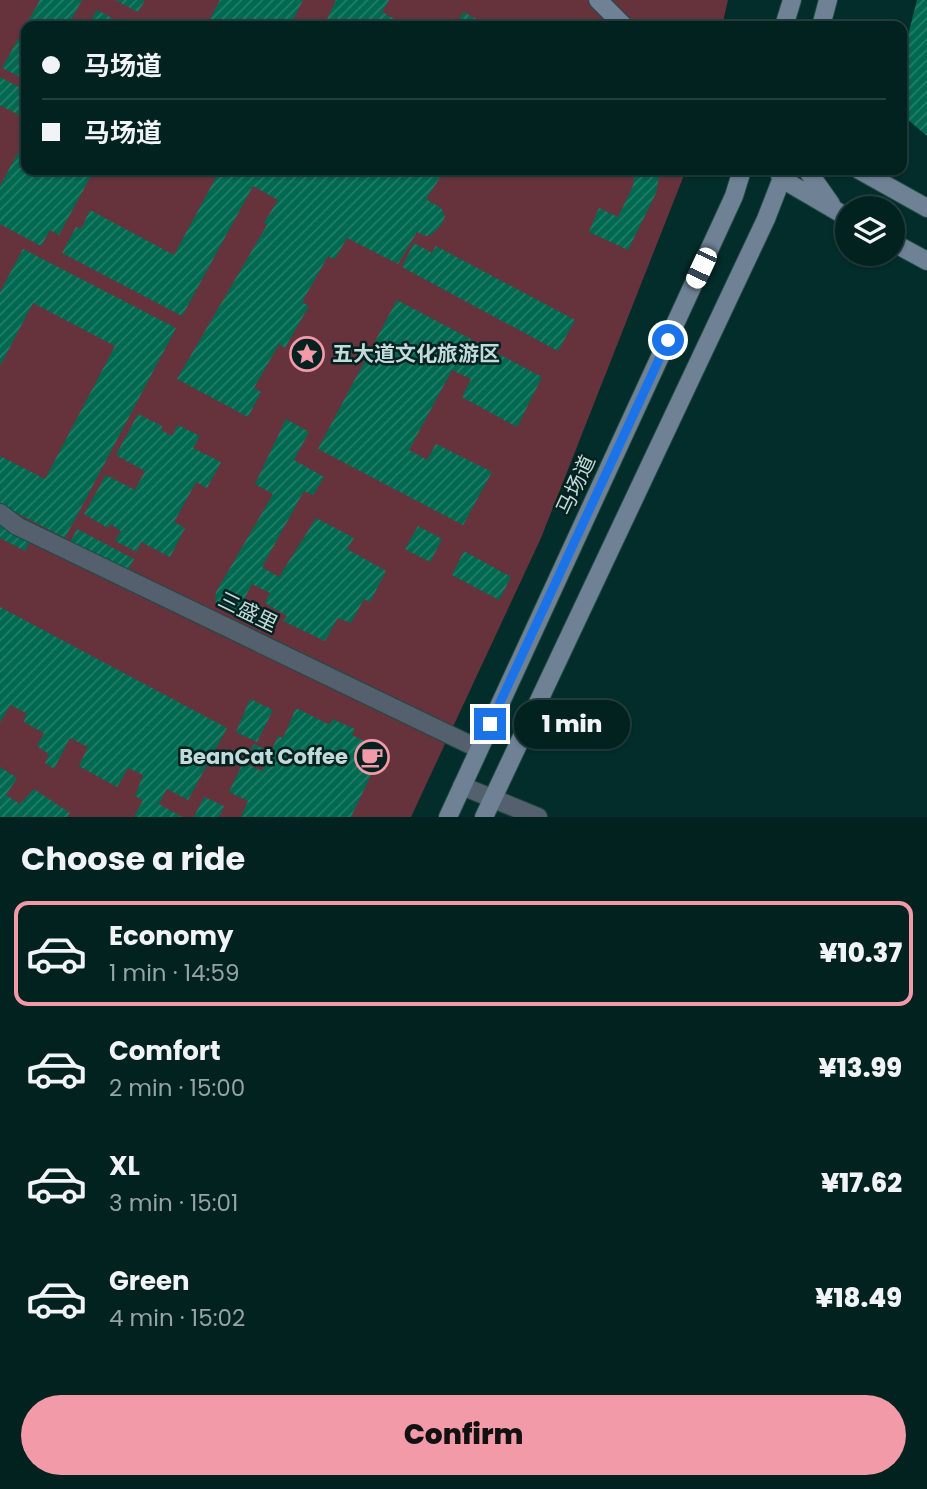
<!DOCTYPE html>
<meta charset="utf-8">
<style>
:root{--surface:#022220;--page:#0c2a29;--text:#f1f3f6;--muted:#96a4a5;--line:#233f3e;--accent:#f39aa8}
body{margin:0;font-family:Poppins,"Noto Sans SC",sans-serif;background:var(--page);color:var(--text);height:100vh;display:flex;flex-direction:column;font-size:26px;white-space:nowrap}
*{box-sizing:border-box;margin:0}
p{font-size:23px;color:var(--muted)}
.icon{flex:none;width:38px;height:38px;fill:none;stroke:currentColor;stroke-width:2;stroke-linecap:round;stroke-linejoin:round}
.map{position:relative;height:817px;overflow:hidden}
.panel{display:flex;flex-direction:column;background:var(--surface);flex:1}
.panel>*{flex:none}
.guide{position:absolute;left:21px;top:21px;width:886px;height:154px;border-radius:14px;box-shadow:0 2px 5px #0004,0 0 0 2px var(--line);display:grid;align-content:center;height:154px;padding:0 21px;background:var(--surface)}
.buttons{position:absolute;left:835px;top:196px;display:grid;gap:14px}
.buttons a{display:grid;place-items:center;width:70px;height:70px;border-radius:50%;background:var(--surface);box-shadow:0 2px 5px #0004,0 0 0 2px var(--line);font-size:35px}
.end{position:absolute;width:32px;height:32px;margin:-16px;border:9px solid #1a73e8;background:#fff;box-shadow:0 0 0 4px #fff}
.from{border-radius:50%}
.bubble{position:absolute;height:49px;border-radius:24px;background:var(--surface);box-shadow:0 2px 5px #0004,0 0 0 2px var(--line);font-size:23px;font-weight:800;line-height:49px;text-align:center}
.car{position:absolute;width:21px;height:42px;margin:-21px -10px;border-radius:9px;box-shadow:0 0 5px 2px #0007;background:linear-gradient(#fff 24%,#345 0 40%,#fff 0 76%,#345 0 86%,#fff 0)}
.guide b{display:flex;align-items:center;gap:24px;height:66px;font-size:26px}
.guide b+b{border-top:2px solid var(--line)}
.guide i{width:18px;height:18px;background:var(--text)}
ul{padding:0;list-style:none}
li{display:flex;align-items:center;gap:21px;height:105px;margin:0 14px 10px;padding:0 7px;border:4px solid transparent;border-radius:14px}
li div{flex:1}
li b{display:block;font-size:26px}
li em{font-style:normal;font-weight:800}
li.active{border-color:var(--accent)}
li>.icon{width:63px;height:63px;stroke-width:1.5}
h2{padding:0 21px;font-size:32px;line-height:84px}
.cta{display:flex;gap:14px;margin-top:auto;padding:14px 21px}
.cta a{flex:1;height:80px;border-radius:42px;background:var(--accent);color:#111;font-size:28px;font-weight:800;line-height:80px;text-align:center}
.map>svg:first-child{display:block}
.green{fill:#66333d}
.building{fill:url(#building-hatch)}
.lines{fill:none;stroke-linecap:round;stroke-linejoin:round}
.street-casing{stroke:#214946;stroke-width:20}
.secondary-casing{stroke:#214946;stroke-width:20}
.street{stroke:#54606d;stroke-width:18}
.secondary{stroke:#6e8195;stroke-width:18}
.route{stroke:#1a73e8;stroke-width:9}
.labels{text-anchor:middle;stroke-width:5;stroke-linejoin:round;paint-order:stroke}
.poi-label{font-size:21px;font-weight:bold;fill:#c1dbd8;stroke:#052120;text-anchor:start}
.street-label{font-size:21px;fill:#c1dbd8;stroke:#052120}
</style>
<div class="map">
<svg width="927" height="817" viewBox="0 0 927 817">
<defs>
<pattern id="building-hatch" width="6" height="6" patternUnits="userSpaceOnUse" patternTransform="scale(1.75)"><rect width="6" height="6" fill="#006950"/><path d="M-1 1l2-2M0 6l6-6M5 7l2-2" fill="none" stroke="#237e68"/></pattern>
</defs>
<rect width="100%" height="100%" fill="#022d2a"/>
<polygon class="green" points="0,0 728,0 722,26 26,26 26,170 686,170 541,538 411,817 0,817"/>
<g class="building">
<polygon points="40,0 82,0 68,26 26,26 26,80 2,68"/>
<polygon points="115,0 145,0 138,12"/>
<polygon points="220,0 303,0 290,26 206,26"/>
<polygon points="336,0 389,0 382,12 407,26 324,26"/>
<polygon points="917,0 927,0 927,136 907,119 901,108 901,63"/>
<polygon points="97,10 127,26 88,26"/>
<polygon points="463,12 490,26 456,26"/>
<polygon points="0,77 26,91 26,119 0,105"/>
<polygon points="26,138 26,170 94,170 59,235 50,230 41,246 0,224 0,186"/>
<polygon points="220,170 445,170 426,199 441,208 445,216 442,224 431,235 426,236 417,232 398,264 347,238 335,259 328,256 302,302 309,306 285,348 279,344 254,388 261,392 248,417 177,379 267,225 264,223 278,200 253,186 182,316 62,253 76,227 81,229 90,210 174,255"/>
<polygon points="635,170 660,170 660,172 656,193 628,250 589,232 599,208 618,217 633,186"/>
<polygon points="414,243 432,253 436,246 575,320 558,351 402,267"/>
<polygon points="23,249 176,328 65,538 0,504 0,456 45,479 115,346 33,303 0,366 0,292"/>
<polygon points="397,300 542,377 517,427 462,397 471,379 452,370 409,450 427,460 436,444 492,472 463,525 318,449"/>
<polygon points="138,414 162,426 161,430 172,436 178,425 200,436 193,448 221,462 207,488 196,482 174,522 185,528 170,557 141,542 137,552 115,541 121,531 110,524 108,528 84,514 106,475 135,490 145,471 116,455"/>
<polygon points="286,419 309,432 294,460 324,477 313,495 304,491 262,567 279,577 316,518 354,538 347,549 386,571 370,602 364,599 351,623 338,618 325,641 283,621 287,616 265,603 270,593 252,584 236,615 215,602 216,592 273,494 255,484"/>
<polygon points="0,512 36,531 25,551 0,538"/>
<polygon points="418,526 442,539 430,562 405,549"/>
<polygon points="77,529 134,559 125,576 68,547"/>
<polygon points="464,551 511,577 499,600 452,575"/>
<polygon points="0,607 227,728 188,800 167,789 159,804 182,817 134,817 143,800 135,796 143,775 128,768 117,787 79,766 88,747 70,738 54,769 45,763 49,754 37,746 44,733 24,722 26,713 10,705 0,723"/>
<polygon points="250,699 273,710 257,742 236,732"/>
<polygon points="296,708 330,725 332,719 355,729 352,735 383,750 351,817 241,817 248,801 229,792 243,762 262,771 267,762 249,753 254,744 271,752 278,736 283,738"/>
<polygon points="0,767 17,778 6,795 20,804 34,789 70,813 67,817 0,817"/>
<polygon points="204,797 224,806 219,817 194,817"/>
</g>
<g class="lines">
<g class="street-casing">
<g id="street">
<polyline points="0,513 17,526 479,749"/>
<polyline points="462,786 538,817"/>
</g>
</g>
<g class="secondary-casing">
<g id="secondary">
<polyline points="598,0 624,26"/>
<polyline points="784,26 792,0"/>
<polyline points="821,26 828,0"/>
<polyline points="807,170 831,204"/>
<polyline points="859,170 927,208"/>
<polyline points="778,171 782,179 847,217"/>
<polyline points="892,242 927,261"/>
<polyline points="448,817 734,196 742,170"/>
<polyline points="484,817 766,219 785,170"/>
</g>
</g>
<use href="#street" class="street"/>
<use href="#secondary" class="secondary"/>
</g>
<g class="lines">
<polyline class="route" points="490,724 668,340"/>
</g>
<defs>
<g id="sight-ring" transform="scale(1.75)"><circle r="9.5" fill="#052120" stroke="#f39aa8" stroke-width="1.5"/><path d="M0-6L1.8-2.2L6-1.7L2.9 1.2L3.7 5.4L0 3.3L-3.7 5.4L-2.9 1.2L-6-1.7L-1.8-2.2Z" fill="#f39aa8"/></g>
<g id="cafe-ring" transform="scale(1.75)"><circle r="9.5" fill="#052120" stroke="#f39aa8" stroke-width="1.5"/><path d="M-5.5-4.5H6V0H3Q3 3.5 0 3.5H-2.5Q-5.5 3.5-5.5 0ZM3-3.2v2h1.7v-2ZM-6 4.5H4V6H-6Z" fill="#f39aa8"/></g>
</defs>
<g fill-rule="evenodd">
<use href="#sight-ring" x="307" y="354"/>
<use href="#cafe-ring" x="372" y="757"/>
</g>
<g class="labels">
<g class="poi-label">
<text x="332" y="361">五大道文化旅游区</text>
<text x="348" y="764" text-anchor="end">BeanCat Coffee</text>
</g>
<g class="street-label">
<text transform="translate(576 485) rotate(-65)" y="7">马场道</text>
<text transform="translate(248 612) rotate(26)" y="7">三盛里</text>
</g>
</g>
</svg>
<div class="buttons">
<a><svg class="icon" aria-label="layers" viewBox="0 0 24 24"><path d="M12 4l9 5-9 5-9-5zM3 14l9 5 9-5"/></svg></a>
</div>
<i class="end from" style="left:668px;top:340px"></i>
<i class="end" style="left:490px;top:724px"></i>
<div class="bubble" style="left:514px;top:700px;width:116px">1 min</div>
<i class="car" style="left:701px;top:268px;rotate:205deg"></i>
<div class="guide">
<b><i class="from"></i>马场道</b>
<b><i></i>马场道</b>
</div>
</div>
<section class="panel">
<h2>Choose a ride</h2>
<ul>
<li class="active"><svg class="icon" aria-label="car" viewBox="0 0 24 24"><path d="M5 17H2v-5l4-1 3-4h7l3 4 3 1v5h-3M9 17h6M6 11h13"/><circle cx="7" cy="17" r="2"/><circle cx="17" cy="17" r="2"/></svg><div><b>Economy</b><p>1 min · 14:59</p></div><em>¥10.37</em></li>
<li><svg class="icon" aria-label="car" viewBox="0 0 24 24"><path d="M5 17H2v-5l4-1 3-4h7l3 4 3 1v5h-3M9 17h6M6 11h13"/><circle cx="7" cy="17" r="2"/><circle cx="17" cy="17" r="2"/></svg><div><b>Comfort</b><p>2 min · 15:00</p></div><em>¥13.99</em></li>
<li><svg class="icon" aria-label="car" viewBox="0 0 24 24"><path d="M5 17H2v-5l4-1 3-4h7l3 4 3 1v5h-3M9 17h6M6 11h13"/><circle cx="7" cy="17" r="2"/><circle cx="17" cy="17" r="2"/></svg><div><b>XL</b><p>3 min · 15:01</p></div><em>¥17.62</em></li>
<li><svg class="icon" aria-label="car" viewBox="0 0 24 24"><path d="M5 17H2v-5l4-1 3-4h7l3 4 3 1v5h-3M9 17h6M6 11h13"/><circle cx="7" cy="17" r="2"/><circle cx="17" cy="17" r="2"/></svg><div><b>Green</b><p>4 min · 15:02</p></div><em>¥18.49</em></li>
</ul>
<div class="cta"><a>Confirm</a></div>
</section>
